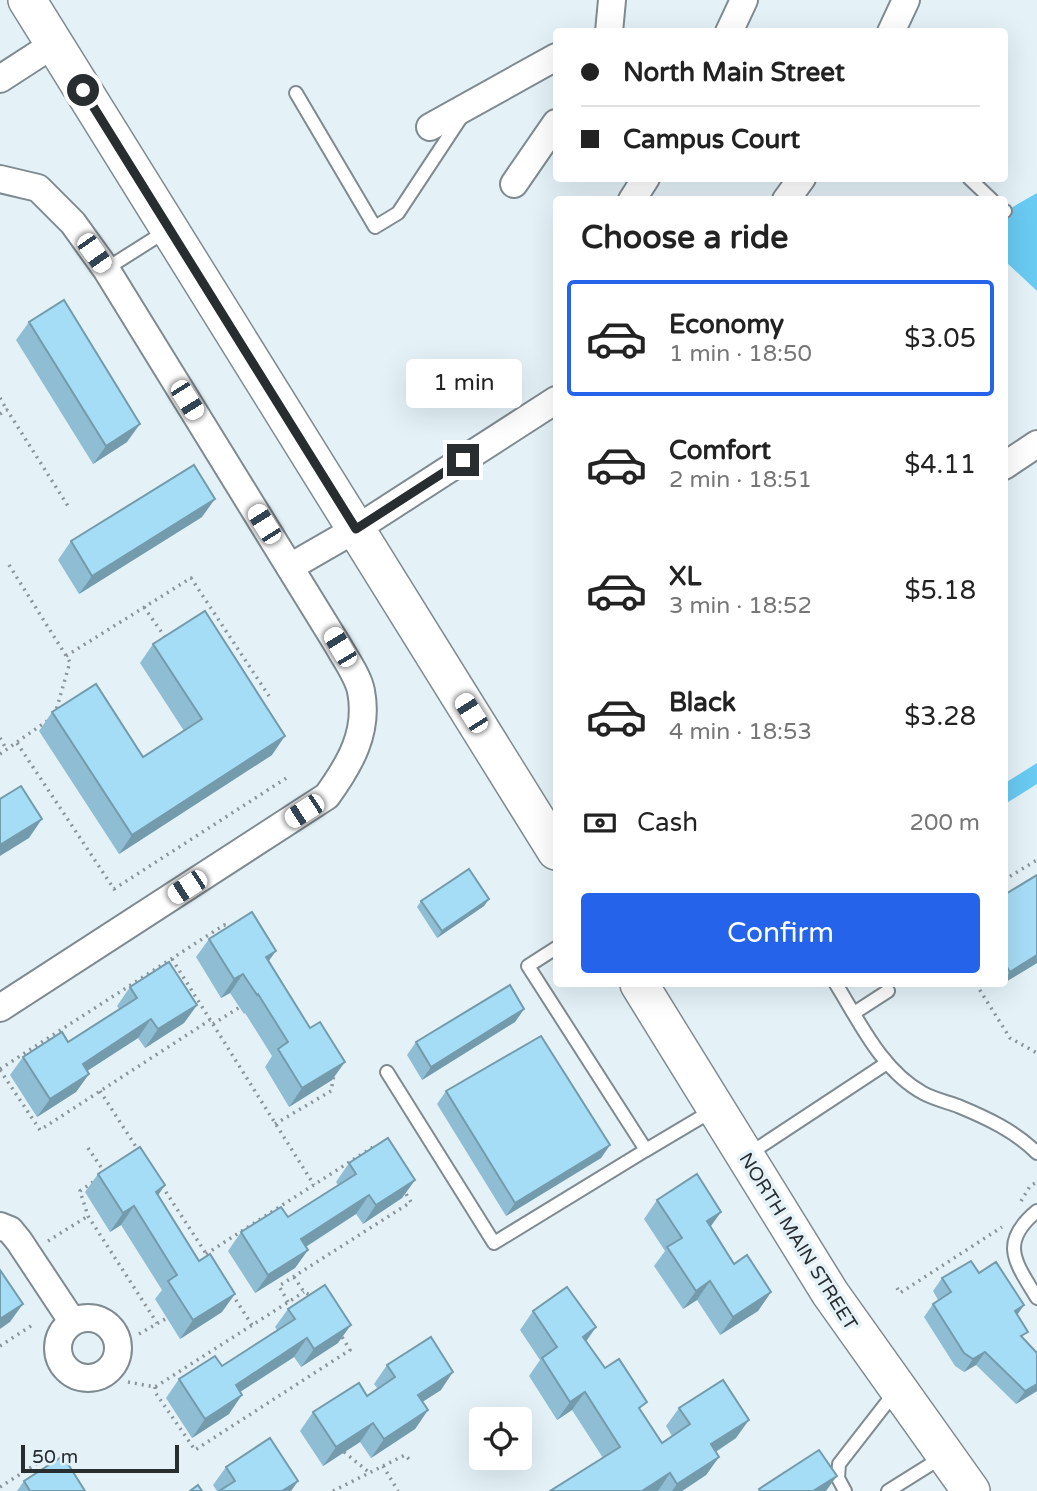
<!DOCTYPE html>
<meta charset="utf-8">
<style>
:root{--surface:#fff;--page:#f6f6f6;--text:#222;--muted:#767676;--line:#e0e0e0;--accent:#2563eb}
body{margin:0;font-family:"Varela Round",sans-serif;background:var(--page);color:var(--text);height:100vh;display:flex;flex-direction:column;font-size:26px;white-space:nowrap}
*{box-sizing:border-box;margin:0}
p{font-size:23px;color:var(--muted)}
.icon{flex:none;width:38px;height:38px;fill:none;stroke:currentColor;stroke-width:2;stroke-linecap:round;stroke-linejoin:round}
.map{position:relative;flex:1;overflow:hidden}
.sheet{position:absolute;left:553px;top:196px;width:455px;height:791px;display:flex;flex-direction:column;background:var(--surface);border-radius:7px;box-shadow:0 7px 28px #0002}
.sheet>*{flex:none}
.top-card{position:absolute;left:553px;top:28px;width:455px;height:154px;border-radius:7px;box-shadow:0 7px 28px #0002;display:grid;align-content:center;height:154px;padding:0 28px;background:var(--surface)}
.buttons{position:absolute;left:469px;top:1407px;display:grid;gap:14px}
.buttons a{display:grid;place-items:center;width:63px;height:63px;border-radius:7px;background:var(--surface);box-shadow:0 7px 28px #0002;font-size:35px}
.scale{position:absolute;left:21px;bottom:18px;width:158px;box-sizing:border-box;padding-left:7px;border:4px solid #282d30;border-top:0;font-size:19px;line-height:24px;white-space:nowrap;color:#282d30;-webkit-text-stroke:5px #e4f2f8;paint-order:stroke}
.end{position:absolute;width:32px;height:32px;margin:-16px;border:9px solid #282d30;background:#fff;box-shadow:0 0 0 4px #fff}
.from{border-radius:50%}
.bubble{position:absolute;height:49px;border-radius:7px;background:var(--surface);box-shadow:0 7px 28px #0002;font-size:23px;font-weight:600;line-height:49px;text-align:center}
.car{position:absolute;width:21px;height:42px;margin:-21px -10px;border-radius:9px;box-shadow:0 0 5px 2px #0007;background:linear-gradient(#fff 24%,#345 0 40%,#fff 0 76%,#345 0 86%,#fff 0)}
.top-card b{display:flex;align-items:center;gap:24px;height:66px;font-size:26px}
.top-card b+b{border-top:2px solid var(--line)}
.top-card i{width:18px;height:18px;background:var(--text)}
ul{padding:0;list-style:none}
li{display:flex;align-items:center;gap:21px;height:116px;margin:0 14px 10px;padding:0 14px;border:4px solid transparent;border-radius:7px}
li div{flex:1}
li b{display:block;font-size:26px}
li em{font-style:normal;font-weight:600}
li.active{border-color:var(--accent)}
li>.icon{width:63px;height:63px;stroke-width:1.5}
h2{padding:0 28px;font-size:32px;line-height:84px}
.pay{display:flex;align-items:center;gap:18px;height:77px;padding:0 28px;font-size:26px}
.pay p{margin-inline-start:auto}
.button{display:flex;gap:14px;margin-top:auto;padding:14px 28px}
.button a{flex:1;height:80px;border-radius:7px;background:var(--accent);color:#fff;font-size:28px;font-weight:600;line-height:80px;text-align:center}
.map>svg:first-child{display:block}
.green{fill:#69caf2}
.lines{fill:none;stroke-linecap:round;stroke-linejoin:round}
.lane-casing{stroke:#7f8b91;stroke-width:16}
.street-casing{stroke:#7f8b91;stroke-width:30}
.secondary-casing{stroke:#7f8b91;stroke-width:40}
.path{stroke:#8b9499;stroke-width:3.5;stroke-dasharray:2 5;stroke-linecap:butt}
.lane{stroke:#fff;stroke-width:12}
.street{stroke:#fff;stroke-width:26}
.secondary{stroke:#fff;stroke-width:37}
.wall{fill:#8fbed4}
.shaded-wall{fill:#749bac}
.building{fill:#a6ddf6;stroke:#749bac;stroke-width:2}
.route{stroke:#282d30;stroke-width:9}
.labels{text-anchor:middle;stroke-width:7;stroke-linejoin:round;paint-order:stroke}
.street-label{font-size:19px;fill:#282d30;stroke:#e4f2f8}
</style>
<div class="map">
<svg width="1037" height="1491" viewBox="0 0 1037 1491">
<rect width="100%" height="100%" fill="#e4f2f8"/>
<g class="green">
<polygon points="1037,193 1037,291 1005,261 1004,212"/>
<polygon points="1037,763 1037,784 1005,804 1005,783"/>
</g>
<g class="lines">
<g class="lane-casing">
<g id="lane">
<polyline points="296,93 375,227 398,213 462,116"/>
<polyline points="969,178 992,200"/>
<polyline points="1004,211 1005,211"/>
<polyline points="106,269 166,231"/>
<polyline points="556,948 528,966 646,1150 715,1109"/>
<path d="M836,984C859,1021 882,1071 923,1093C934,1099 947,1102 958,1106C987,1118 1015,1131 1037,1153"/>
<polyline points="854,1013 888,991"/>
<polyline points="387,1072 494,1243 646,1150"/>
<polyline points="749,1154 887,1063"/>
<path d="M1037,1211C998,1243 1016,1263 1037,1298"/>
<polyline points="845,1491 838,1478 839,1464 895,1392"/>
<polyline points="888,1491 944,1456"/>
</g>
</g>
<g class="street-casing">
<g id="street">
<polyline points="609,32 612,0"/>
<polyline points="729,32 744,0"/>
<polyline points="891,32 906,0"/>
<polyline points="0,79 54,44"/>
<polyline points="430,127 556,57"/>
<path d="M0,179L38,188L73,223L106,269L339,647C346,660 358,676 361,691C369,732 350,764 327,796L0,1008"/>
<polyline points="514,184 556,123"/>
<polyline points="632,200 646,178"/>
<polyline points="786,200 802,178"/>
<polyline points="1004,466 1037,444"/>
<polyline points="290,567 356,529 556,400"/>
<polyline points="0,1226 10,1230 19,1241 72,1321"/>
<circle cx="88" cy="1348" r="30"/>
</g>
</g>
<g class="secondary-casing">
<g id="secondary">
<polyline points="27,0 556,851"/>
<polyline points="639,984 830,1293 971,1491"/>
</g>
</g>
<g class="path">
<polyline points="0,398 7,410"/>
<polyline points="0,414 7,410 68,506"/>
<polyline points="9,565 70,662 55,714"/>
<polyline points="144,607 167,640"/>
<polyline points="66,656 191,578 269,696"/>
<polyline points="0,738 7,750"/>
<polyline points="17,743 114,889 288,777"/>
<polyline points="0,754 47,721"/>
<polyline points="1004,802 1005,803"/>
<polyline points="1004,880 1037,860"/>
<polyline points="172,959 314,1185"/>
<polyline points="976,984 1010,1038 1037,1053"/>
<polyline points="213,1024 240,1007"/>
<polyline points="0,1069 224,925 232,927"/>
<polyline points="0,1070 40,1130 210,1020"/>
<polyline points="100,1091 140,1153"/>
<polyline points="275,1124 331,1091 334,1075"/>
<polyline points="88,1148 105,1173"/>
<polyline points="93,1182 80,1191 88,1216 157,1323"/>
<polyline points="162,1186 207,1255"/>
<polyline points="1021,1201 1030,1186 1037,1182"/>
<polyline points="48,1241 88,1216"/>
<polyline points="206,1254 376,1145 377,1147"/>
<polyline points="294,1277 304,1292 312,1296"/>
<polyline points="897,1288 900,1293 1002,1227"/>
<polyline points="232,1294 252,1325"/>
<polyline points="288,1302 279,1286 411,1202 403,1189"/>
<polyline points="139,1334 167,1318"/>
<polyline points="0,1346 34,1324"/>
<polyline points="128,1382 155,1387 304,1292"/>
<polyline points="155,1387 155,1392 195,1450 350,1350 341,1335"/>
<polyline points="344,1452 370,1473"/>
<polyline points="383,1466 398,1491"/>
<polyline points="0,1487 47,1457 53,1467"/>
<polyline points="333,1491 405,1455 410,1460"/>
</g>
<use href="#lane" class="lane"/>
<use href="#street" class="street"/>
<use href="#secondary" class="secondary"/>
</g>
<g class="wall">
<polygon points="29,322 127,442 93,464 16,340"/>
<polygon points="202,517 79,594 58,560 71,541"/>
<polygon points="153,644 272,755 119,854 39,731 52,712 143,757 184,731 140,663"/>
<polygon points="1004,895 1037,963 1004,983"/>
<polygon points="489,899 484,906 437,938 417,907 421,901"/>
<polygon points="209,939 269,961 332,1080 289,1107 265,1067 272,1056 245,1013 244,1014 230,993 221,998 196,957"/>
<polygon points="130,987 197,1005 184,1023 145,1048 138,1038 87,1071 89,1074 76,1092 37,1117 10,1075 23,1057 68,1042 119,1009 117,1006"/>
<polygon points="524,1009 515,1022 422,1080 407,1055 416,1042"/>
<polygon points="446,1091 610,1145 601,1158 506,1216 437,1104"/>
<polygon points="349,1163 415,1180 402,1198 363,1224 356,1214 306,1247 308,1250 295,1268 255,1293 228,1251 241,1232 288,1217 338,1185 336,1182"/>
<polygon points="98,1174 165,1185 158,1195 222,1312 180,1339 155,1299 162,1290 121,1225 110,1232 85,1192"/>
<polygon points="657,1200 721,1212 710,1227 734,1264 771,1292 758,1311 720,1335 697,1300 683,1309 654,1266 665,1251 644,1219"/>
<polygon points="979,1273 1024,1305 1017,1315 1023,1339 1037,1353 1037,1391 1016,1404 976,1365 964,1372 955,1366 924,1317 933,1304 938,1300 933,1291 942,1278"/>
<polygon points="288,1309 338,1343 301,1367 294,1357 240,1392 229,1414 192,1438 166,1398 179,1379 222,1366 277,1330 275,1327"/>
<polygon points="533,1311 596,1327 586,1342 605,1368 641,1411 662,1443 672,1436 666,1426 679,1408 736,1438 716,1452 719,1457 706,1475 682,1491 550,1491 603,1458 572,1410 557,1420 529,1376 540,1360 520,1330"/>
<polygon points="387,1365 441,1390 422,1402 428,1410 415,1429 371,1458 360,1442 323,1466 300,1431 313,1412 367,1396 378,1389 374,1384"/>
<polygon points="226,1467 298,1481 291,1491 217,1491 213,1485"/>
<polygon points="24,1481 85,1491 17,1491"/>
</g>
<g class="shaded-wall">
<polygon points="140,424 127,442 93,464 106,446"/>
<polygon points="215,499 202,517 79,594 92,576"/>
<polygon points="285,736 272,755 119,854 132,835"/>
<polygon points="42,819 29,838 0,856 0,845"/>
<polygon points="489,899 484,906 437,938 442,931"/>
<polygon points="276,951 263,969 266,957"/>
<polygon points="1037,955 1037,963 1004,983 1004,980 1010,972"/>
<polygon points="243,974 230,993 221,998 234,979"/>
<polygon points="197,1005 184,1023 145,1048 158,1029"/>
<polygon points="524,1009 515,1022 422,1080 431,1067"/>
<polygon points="151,1019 138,1038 70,1082 83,1064"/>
<polygon points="345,1062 332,1080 289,1107 302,1088"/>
<polygon points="89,1074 76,1092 37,1117 50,1099"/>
<polygon points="610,1145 601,1158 506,1216 515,1203"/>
<polygon points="415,1180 402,1198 363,1224 376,1205"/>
<polygon points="165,1185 152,1204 156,1192"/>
<polygon points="369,1195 356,1214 288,1258 301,1239"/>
<polygon points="134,1206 121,1225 110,1232 123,1213"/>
<polygon points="721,1212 708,1230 707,1221"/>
<polygon points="308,1250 295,1268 255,1293 268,1275"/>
<polygon points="710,1281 697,1300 683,1309 696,1291"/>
<polygon points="771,1292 758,1311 720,1335 733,1317"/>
<polygon points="235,1294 222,1312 180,1339 193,1320"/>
<polygon points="23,1304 10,1322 0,1329 0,1319"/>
<polygon points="1024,1305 1015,1318 1015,1311"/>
<polygon points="351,1325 338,1343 301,1367 314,1349"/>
<polygon points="596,1327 583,1345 583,1337"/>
<polygon points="307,1338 294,1357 223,1403 236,1385"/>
<polygon points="985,1352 976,1365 964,1372 973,1359"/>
<polygon points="453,1372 441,1390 405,1413 418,1395"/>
<polygon points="1037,1384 1037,1391 1016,1404 1025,1391"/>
<polygon points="585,1392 572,1410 557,1420 570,1402"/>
<polygon points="242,1395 229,1414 192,1438 205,1419"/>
<polygon points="428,1410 415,1429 371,1458 384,1439"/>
<polygon points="749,1420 736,1438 698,1463 711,1444"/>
<polygon points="373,1423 360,1442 323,1466 336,1447"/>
<polygon points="719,1457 706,1475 682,1491 672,1491 677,1484"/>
<polygon points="670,1473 658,1491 642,1491"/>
<polygon points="837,1476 826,1491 813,1491"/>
<polygon points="298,1481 291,1491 282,1491"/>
</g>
<g class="building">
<polygon points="64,300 140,424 106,446 29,322"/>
<polygon points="194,465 215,499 92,576 71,541"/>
<polygon points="205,611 285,736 132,835 52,712 96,684 143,757 202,719 153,644"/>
<polygon points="21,786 42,819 0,845 0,799"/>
<polygon points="469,869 489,899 442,931 421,901"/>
<polygon points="1037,875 1037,955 1010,972 1004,962 1004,895"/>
<polygon points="252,912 276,951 266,957 310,1028 320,1022 345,1062 302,1088 278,1049 288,1042 258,994 257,995 243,974 234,979 209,939"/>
<polygon points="169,962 197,1005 158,1029 151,1019 83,1064 89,1074 50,1099 23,1057 62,1032 68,1042 137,998 130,987"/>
<polygon points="510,985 524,1009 431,1067 416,1042"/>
<polygon points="541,1036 610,1145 515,1203 446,1091"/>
<polygon points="388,1138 415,1180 376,1205 369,1195 301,1239 308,1250 268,1275 241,1232 281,1207 288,1217 356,1174 349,1163"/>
<polygon points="140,1147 165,1185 156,1192 199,1261 210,1254 235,1294 193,1320 168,1281 177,1275 134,1206 123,1213 98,1174"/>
<polygon points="697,1174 721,1212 707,1221 734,1264 747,1255 771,1292 733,1317 710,1281 696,1291 667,1247 682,1238 657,1200"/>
<polygon points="971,1261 979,1273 996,1262 1024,1305 1015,1311 1028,1332 1021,1336 1037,1353 1037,1384 1025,1391 985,1352 973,1359 964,1353 933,1304 951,1292 942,1278"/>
<polygon points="0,1270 23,1304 0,1319"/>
<polygon points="325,1285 351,1325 314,1349 307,1338 236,1385 242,1395 205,1419 179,1379 215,1356 222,1366 295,1319 288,1309"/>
<polygon points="567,1287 596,1327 583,1337 605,1368 619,1359 647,1402 639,1408 662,1443 690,1424 679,1408 723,1380 749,1420 711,1444 719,1457 677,1484 670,1473 642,1491 550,1491 620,1447 585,1392 570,1402 542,1358 557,1347 533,1311"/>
<polygon points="431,1337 453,1372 418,1395 428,1410 384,1439 373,1423 336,1447 313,1412 359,1383 367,1396 395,1377 387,1365"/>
<polygon points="270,1438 298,1481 282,1491 219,1491 235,1481 226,1467"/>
<polygon points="819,1450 837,1476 813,1491 760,1491 759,1489"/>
<polygon points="63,1456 85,1491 30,1491 24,1481"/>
<polygon points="198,1485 202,1491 190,1491"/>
</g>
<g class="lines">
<polyline class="route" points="83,90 356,529 463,460"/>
</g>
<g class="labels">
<g class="street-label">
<text transform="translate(799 1241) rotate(58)" y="7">NORTH MAIN STREET</text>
</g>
</g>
</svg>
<div class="buttons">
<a><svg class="icon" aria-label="locate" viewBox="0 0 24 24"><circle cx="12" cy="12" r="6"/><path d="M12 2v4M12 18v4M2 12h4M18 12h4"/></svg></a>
</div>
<div class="scale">50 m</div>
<i class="end from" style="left:83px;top:90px"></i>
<i class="end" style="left:463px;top:460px"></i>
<div class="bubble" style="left:406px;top:359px;width:116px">1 min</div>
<i class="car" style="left:94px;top:253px;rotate:145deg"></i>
<i class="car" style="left:187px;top:400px;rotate:148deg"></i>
<i class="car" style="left:264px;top:524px;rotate:328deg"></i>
<i class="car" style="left:340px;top:647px;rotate:329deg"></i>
<i class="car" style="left:471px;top:713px;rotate:328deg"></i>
<i class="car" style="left:304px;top:811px;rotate:237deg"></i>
<i class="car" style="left:187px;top:887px;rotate:237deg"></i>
<div class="top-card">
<b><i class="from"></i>North Main Street</b>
<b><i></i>Campus Court</b>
</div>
<section class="sheet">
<h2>Choose a ride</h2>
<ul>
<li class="active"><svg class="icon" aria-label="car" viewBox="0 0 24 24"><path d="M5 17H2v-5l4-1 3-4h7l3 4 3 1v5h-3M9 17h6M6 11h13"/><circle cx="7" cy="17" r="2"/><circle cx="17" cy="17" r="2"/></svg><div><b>Economy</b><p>1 min · 18:50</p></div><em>$3.05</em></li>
<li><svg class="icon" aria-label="car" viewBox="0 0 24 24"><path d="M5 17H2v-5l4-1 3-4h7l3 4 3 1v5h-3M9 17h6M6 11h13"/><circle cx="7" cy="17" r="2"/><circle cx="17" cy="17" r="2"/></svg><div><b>Comfort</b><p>2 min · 18:51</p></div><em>$4.11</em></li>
<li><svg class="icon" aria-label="car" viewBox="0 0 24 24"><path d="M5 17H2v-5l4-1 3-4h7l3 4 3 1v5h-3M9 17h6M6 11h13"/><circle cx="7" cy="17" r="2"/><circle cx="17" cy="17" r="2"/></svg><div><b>XL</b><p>3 min · 18:52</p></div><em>$5.18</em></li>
<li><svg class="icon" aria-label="car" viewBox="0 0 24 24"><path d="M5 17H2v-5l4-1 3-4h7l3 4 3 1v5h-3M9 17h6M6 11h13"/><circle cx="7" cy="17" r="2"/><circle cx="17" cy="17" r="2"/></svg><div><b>Black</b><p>4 min · 18:53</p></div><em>$3.28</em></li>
</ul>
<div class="pay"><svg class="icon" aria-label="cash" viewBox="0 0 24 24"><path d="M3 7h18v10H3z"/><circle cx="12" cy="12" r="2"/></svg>Cash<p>200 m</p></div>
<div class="button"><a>Confirm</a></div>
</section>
</div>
